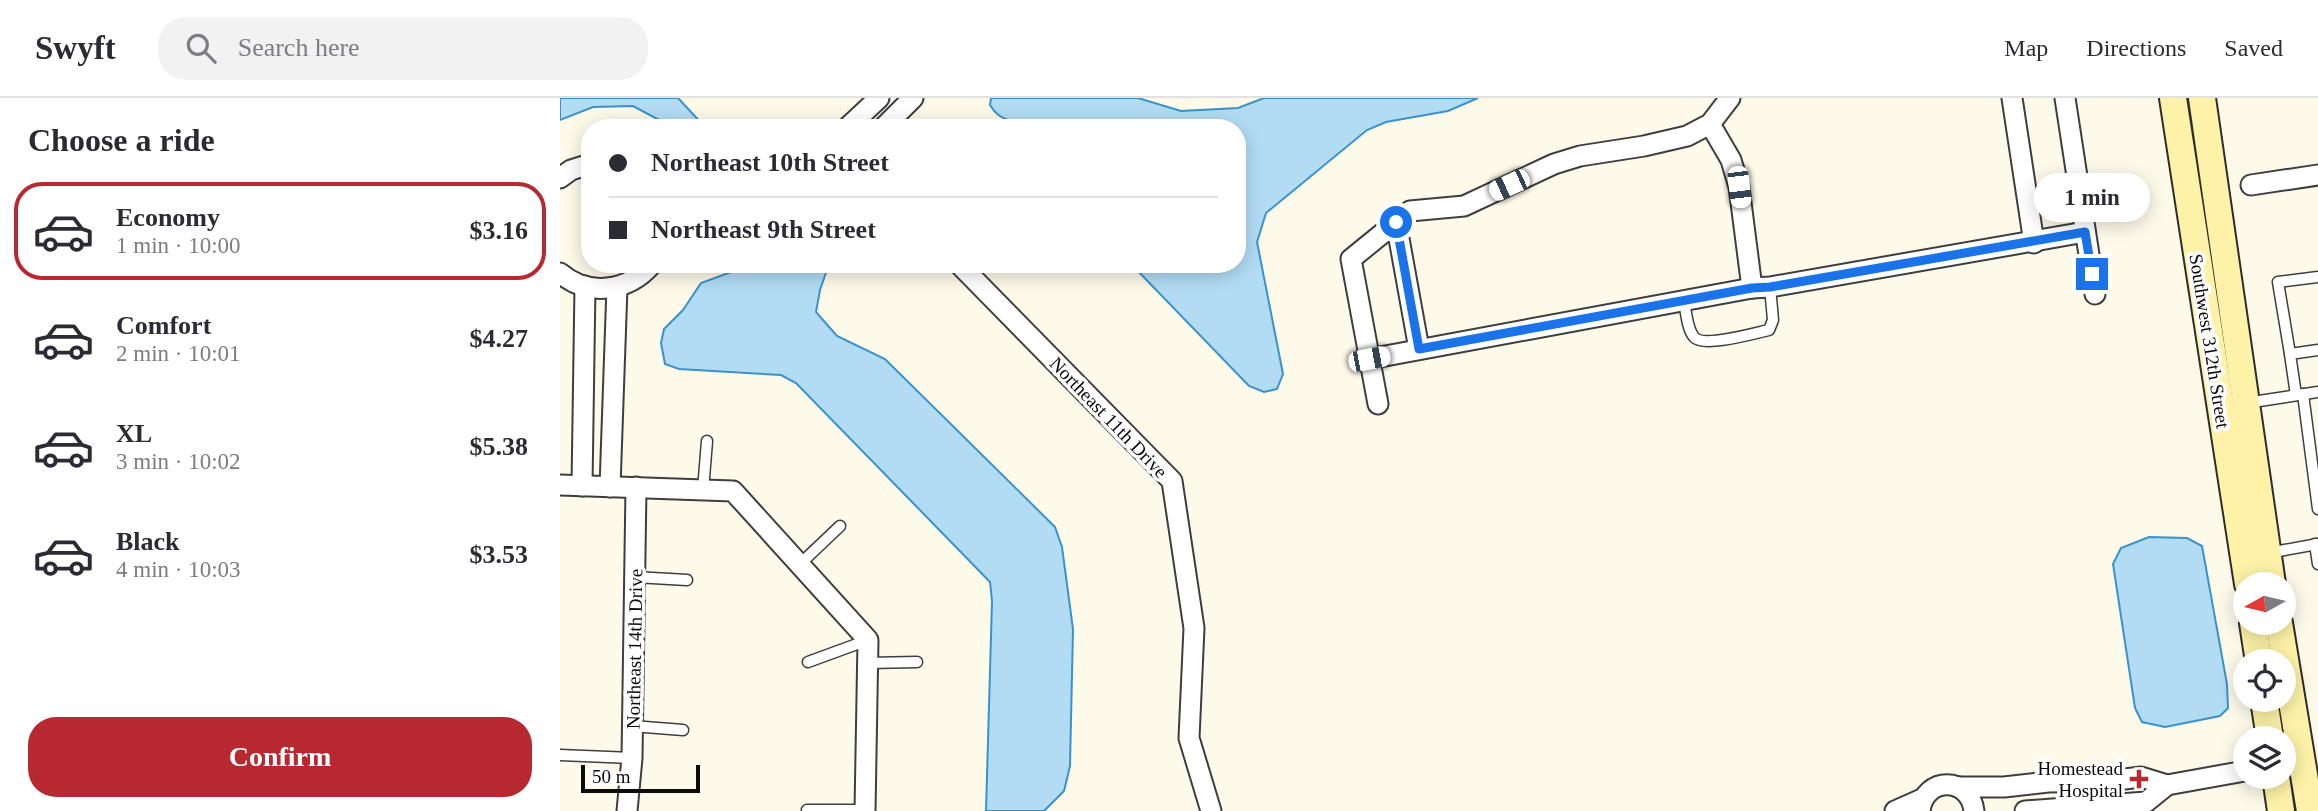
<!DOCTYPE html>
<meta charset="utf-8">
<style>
:root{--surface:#fff;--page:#f2f2f3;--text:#2b2b33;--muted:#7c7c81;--line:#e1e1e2;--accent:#b72831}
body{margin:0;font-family:Georgia,serif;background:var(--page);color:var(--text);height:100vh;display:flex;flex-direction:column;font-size:26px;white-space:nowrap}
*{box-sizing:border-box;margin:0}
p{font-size:23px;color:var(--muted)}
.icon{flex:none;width:38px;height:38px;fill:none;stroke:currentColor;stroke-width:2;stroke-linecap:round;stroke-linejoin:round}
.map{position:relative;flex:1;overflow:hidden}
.drawer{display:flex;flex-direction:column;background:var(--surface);width:560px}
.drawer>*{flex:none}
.top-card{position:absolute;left:21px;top:21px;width:665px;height:154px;border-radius:28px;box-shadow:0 4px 18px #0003;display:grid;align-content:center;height:154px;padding:0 28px;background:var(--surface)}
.needle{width:46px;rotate:262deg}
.controls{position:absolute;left:1673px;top:474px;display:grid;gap:14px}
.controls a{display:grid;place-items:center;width:63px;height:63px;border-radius:50%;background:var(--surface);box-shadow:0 4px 18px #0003;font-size:35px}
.scale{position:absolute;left:21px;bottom:18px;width:119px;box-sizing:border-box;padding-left:7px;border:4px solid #0b0b0b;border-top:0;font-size:19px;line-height:24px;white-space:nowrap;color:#0b0b0b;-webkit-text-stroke:5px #fff;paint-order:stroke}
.end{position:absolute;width:32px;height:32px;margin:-16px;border:9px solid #1a73e8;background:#fff;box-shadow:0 0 0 4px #fff}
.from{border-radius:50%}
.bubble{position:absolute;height:49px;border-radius:24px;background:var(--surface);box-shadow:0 4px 18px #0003;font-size:23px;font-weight:800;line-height:49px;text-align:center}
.car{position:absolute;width:21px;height:42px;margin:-21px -10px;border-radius:9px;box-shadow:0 0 5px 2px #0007;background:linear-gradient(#fff 24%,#345 0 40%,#fff 0 76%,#345 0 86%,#fff 0)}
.top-card b{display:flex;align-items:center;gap:24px;height:66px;font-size:26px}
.top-card b+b{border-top:2px solid var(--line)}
.top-card i{width:18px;height:18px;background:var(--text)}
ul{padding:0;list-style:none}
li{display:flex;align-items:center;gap:21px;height:98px;margin:0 14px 10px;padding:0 14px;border:4px solid transparent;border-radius:28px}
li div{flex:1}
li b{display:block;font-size:26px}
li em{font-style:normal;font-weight:800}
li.on{border-color:var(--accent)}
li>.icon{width:63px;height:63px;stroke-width:1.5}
h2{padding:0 28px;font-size:32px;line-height:84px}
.primary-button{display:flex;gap:14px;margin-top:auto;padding:14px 28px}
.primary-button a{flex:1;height:80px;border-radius:28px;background:var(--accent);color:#fff;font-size:28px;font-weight:800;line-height:80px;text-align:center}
header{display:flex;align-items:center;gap:42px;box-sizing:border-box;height:98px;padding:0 35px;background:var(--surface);border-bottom:2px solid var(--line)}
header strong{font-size:33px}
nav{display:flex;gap:38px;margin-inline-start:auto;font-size:24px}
.search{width:490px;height:63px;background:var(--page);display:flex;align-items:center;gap:18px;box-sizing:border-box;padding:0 24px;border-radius:28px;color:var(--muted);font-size:26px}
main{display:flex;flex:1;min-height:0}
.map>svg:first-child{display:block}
.water{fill:#b1dcf4;stroke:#3a92c9;stroke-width:2}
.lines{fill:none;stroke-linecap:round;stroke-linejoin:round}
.lane-casing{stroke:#3e3e3e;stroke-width:13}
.street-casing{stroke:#3e3e3e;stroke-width:23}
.secondary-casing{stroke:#2d2d2d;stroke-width:30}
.lane{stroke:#fff;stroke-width:10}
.street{stroke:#fff;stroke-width:19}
.secondary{stroke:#fdf2a7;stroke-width:26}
.route{stroke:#1a73e8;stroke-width:9}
.poi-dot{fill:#b72831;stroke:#fff;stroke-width:2.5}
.labels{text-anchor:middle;stroke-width:7;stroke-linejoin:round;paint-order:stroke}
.street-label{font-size:19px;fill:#0b0b0b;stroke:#fff}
.poi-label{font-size:19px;fill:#0b0b0b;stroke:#fff;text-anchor:end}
</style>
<header>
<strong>Swyft</strong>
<div class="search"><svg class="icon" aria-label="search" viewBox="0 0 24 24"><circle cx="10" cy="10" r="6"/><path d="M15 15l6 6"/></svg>Search here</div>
<nav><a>Map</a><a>Directions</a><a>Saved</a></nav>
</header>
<main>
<section class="drawer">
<h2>Choose a ride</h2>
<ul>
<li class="on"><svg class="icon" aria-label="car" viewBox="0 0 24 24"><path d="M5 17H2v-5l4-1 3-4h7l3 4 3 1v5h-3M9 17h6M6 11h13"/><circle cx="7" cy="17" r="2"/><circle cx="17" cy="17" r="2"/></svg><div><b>Economy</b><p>1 min · 10:00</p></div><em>$3.16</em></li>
<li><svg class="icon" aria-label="car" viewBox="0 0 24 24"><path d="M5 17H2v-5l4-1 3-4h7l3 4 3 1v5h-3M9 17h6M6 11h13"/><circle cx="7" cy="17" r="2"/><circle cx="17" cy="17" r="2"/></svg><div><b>Comfort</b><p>2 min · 10:01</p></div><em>$4.27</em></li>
<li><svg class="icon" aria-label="car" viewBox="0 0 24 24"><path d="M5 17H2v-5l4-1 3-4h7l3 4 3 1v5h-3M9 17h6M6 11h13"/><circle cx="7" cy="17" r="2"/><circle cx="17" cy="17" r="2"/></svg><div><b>XL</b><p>3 min · 10:02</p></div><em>$5.38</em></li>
<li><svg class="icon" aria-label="car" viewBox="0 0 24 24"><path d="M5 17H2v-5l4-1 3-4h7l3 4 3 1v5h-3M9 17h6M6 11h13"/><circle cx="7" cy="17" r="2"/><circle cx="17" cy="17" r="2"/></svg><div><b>Black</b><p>4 min · 10:03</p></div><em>$3.53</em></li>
</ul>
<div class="primary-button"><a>Confirm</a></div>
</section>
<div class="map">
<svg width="1758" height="713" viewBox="0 0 1758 713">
<rect width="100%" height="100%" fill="#fefaea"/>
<g class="water">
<polygon points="0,0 118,0 146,30 114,30 73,8 33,9 0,22"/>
<path d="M431,0H578L621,13L678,10L704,0H918L888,13L826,24L807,32L706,115L697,144L723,276L717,291L704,294L689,288L571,166H677V30H459C449,18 441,25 430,7Z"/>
<polygon points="193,166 269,166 260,192 256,214 277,238 325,261 495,429 502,449 513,531 510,668 504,693 484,713 426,713 432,503 430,484 236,285 221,277 119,271 105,266 101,245 104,231 123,212 141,185"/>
<polygon points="1589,439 1627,440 1642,448 1667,586 1668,610 1660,618 1605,629 1582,624 1575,610 1553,466 1561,450"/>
</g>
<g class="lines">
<g class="lane-casing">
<g id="lane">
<path d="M1124,203C1126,213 1127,231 1134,239C1143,250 1195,235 1209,232L1213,222L1210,189"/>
<polyline points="1730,256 1718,184 1758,179"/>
<polyline points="1743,296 1758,411"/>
<polyline points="1736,297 1730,256 1758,252"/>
<polyline points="1686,305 1758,294"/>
<polyline points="143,392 147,343"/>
<polyline points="1755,446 1758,466"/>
<polyline points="1708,455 1758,446"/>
<polyline points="240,466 280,428"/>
<polyline points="75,479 127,482"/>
<polyline points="248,564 308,542"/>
<polyline points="308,565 357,564"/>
<polyline points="72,628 123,632"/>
<polyline points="0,657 72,660"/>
<polyline points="247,712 305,712"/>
</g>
</g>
<g class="street-casing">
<g id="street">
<polyline points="1452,0 1474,145"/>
<polyline points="1505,0 1535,196"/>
<polyline points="1150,26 1171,62 1179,89 1192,190"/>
<polyline points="287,30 319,0"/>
<polyline points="323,30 353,0"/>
<polyline points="0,80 11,72 30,66"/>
<polyline points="1691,87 1758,77"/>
<polyline points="836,124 859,251"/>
<polyline points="399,166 612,383 634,530 629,640 651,713"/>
<path d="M0,175C28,199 68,194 92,166"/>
<polyline points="809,261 1192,190 1210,189 1525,134"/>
<polyline points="818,306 791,161 850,113 904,108 994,66 1020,58 1084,48 1127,38 1150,26 1170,0"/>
<polyline points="0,387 173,393 308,542 305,713"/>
<polyline points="22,388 25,188"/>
<polyline points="50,389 57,189"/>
<polyline points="1398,689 1444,689 1488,684 1548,683 1581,679 1607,687 1685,673"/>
<polyline points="67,713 72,660 76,389"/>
<polyline points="1335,713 1362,701"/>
<path d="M1360,713C1364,678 1410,678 1414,713"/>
<polyline points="1465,713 1586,704 1607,687"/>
</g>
</g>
<g class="secondary-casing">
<g id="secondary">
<polyline points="1613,0 1688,486"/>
<polyline points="1642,0 1712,486"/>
<polyline points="1693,525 1699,564"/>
<polyline points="1719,525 1750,713"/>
<polyline points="1704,602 1710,640"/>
<polyline points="1716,679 1721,713"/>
</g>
</g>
<use href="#lane" class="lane"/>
<use href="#street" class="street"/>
<use href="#secondary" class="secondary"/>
</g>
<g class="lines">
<polyline class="route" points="836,124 859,251 1192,190 1210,189 1525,134 1532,176"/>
</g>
<path class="poi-dot" d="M1575.5 670.5h7v7h7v7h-7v7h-7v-7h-7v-7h7z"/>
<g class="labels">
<g class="street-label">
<text transform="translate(1650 243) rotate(81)" y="7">Southwest 312th Street</text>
<text transform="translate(549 319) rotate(46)" y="7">Northeast 11th Drive</text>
<text transform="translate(74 551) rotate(-89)" y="7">Northeast 14th Drive</text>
</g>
<g class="poi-label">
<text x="1563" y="677">Homestead<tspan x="1563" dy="22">Hospital</tspan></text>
</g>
</g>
</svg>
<div class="controls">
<a><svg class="needle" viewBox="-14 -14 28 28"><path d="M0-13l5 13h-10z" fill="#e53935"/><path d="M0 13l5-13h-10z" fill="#7c7c81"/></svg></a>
<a><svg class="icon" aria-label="locate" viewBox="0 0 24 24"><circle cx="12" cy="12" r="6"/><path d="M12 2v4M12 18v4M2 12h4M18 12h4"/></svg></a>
<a><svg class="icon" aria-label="layers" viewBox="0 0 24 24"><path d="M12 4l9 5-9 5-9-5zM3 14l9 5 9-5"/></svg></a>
</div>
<div class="scale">50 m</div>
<i class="end from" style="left:836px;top:124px"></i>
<i class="end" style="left:1532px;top:176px"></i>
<div class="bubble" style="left:1474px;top:75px;width:116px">1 min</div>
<i class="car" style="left:949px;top:87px;rotate:245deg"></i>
<i class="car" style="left:1179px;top:89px;rotate:173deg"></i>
<i class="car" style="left:809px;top:261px;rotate:79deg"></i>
<div class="top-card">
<b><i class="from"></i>Northeast 10th Street</b>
<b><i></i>Northeast 9th Street</b>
</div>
</div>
</main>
